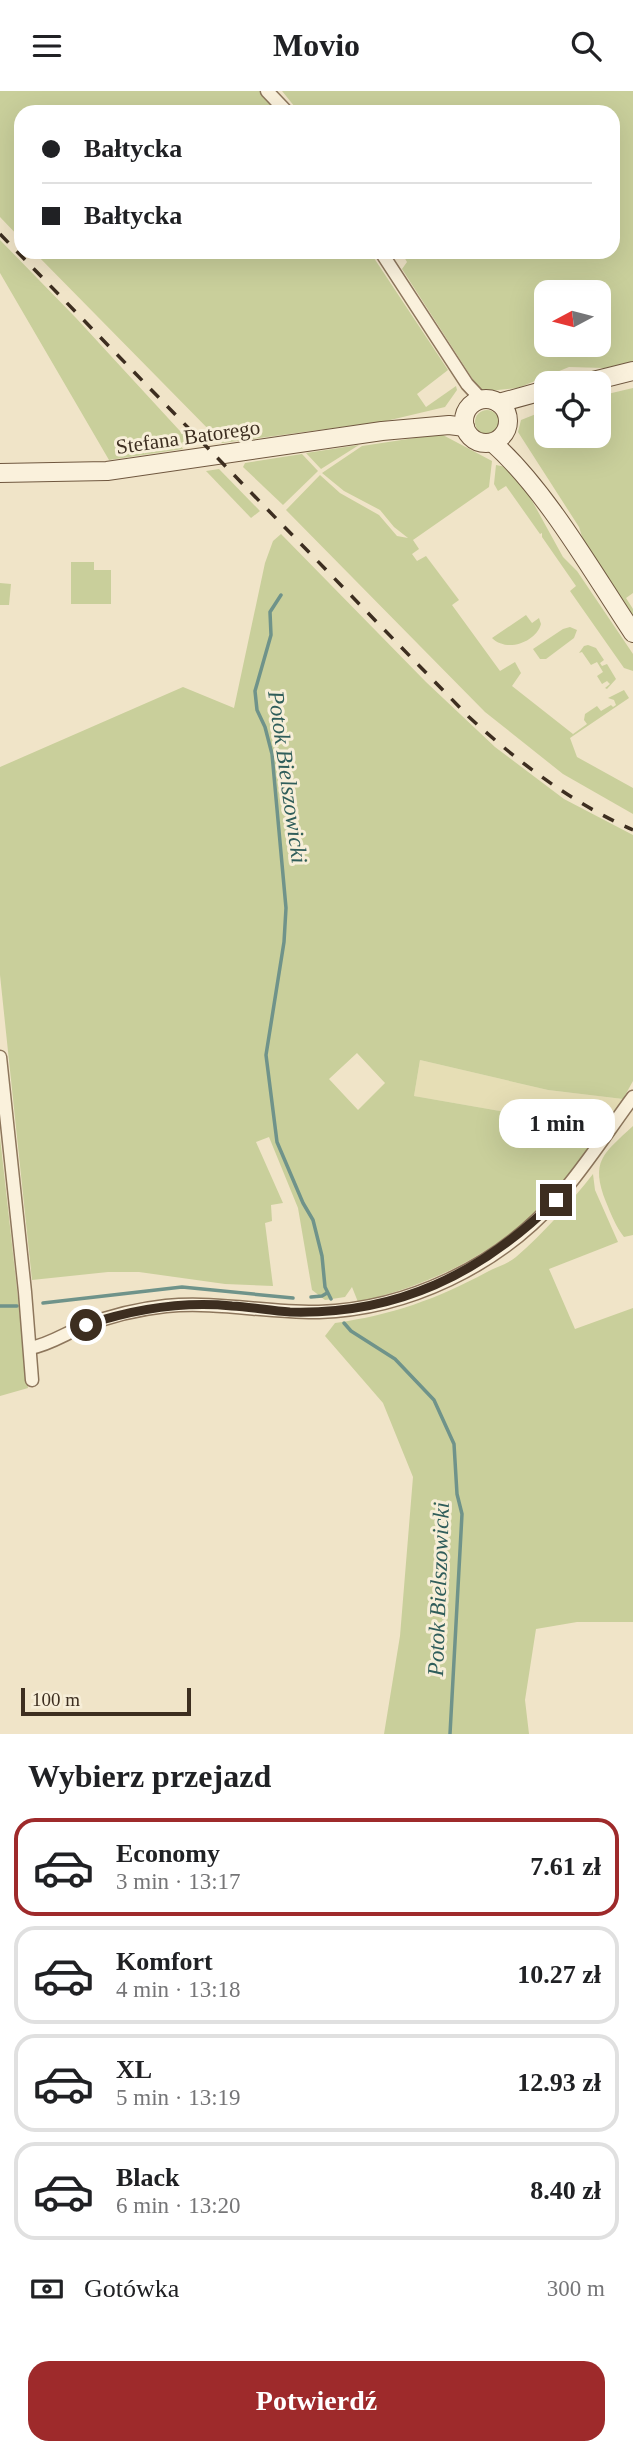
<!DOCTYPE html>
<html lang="pl">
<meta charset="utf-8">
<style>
:root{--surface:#fff;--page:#f6f6f6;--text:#202124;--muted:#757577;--line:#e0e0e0;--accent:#9e2a2b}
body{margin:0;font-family:Georgia,serif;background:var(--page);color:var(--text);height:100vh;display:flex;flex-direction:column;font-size:26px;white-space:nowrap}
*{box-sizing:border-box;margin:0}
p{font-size:23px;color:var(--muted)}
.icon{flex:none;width:38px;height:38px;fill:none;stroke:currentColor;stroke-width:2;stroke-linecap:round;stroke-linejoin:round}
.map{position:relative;height:1643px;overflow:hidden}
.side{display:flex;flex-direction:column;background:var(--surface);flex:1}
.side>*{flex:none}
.top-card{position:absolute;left:14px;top:14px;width:606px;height:154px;border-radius:21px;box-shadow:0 7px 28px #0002;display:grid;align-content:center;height:154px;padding:0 28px;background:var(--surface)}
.needle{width:46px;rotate:263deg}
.fabs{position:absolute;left:534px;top:189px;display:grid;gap:14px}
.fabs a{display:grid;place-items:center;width:77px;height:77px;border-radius:14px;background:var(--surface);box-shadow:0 7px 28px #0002;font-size:35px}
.scale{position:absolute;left:21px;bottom:18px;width:170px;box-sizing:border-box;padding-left:7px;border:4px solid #3d2e20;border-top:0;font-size:19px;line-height:24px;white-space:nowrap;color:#3d2e20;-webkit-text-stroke:5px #f7eed8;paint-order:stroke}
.end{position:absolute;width:32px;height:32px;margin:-16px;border:9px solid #3d2e20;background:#fff;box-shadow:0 0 0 4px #fff}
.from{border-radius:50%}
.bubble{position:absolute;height:49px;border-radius:21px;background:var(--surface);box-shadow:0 7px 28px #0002;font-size:23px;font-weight:600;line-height:49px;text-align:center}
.top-card b{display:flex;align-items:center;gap:24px;height:66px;font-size:26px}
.top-card b+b{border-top:2px solid var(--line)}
.top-card i{width:18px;height:18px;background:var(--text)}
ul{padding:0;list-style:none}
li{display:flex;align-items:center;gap:21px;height:98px;margin:0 14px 10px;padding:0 14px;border:4px solid var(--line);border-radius:21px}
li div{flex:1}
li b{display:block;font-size:26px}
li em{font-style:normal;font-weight:600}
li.selected{border-color:var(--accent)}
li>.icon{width:63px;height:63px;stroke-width:1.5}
h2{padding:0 28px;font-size:32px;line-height:84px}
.pay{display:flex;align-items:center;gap:18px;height:77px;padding:0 28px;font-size:26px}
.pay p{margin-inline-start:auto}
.button{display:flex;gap:14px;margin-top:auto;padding:14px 28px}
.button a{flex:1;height:80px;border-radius:21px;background:var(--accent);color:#fff;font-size:28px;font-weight:600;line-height:80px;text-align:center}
header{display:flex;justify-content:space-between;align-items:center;height:91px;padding:0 28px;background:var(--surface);font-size:32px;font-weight:600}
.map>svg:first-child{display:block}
.farmland{fill:#e6deb5}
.green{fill:#c9cf9b;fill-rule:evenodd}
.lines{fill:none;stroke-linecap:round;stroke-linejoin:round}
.stream{stroke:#6f938a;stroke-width:3.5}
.street-casing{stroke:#8d765c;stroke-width:15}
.secondary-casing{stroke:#6f573f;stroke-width:20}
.street{stroke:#faf1dc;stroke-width:12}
.secondary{stroke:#faf1dc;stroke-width:18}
.rail{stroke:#3d2e20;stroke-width:3.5;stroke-dasharray:12 12;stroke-linecap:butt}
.route{stroke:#3d2e20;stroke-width:9}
.labels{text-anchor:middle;stroke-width:6;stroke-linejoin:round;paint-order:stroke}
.street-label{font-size:21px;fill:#3d2e20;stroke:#f7eed8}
.water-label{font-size:23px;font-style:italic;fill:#2f5d5a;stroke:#f7eed8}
</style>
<header><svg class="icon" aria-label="menu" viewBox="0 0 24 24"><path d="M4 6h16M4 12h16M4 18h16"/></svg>Movio<svg class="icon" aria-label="search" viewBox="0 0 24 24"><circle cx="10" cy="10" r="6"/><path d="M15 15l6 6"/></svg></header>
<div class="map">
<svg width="633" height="1643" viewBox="0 0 633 1643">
<rect width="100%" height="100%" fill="#f0e4c8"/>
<polygon class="farmland" points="420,969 548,999 623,1008 603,1038 414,1005"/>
<g class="green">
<polygon points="0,0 260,0 279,21 21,21 21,148 0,126"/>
<path d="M282,0H633V270L605,277L569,276L518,297L488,300L479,298L402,178L407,171L401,161H612V21H299ZM546,201H598V254H546Z"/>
<polygon points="0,149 76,227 191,352 180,354 183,358 109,369 0,182"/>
<polygon points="34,161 370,161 448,279 417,303 426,316 456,295 457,299 445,316 386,330 222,352"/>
<polygon points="633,297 633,502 626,507 633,518 633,531 584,452 579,436 518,341 521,329 546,319 546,345 598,345 599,305"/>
<circle cx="487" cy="331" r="12"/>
<polygon points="441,343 492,370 489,396 413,449 419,458 412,463 417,470 426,465 459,509 452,514 500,580 515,571 521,582 512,595 573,643 587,633 584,629 585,623 597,615 601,620 611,614 613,616 616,614 614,609 608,607 624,599 629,607 570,647 577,666 633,697 633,723 563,683 485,621 286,419 320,384 340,402 379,424 397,445 408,447 394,436 380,419 344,400 322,382 362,355"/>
<polygon points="359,354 321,378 306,362"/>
<polygon points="302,363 318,380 283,414 243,376 245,372"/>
<polygon points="496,374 506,376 525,397 563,466 577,480 633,563 633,580 624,577 570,500 576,495 542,446 542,442 540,443 506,395 498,400 494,393"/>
<polygon points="219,378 260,420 251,427 206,380"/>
<path d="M281,443L426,591L495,656L564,708L633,744V990L623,1008L548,999L420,969L414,1005L603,1038C583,1065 564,1095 539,1118C488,1167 426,1195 358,1211L352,1196L345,1206L325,1209L312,1199L298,1117L269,1046L256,1051L283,1112L271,1114L272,1130L265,1132L273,1195L225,1193L139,1181H108L32,1189L0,884V676L183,596L234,617L265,472L273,450ZM357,962L385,992L358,1019L329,988Z"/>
<polygon points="71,471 94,471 94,479 111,479 111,513 71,513"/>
<polygon points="0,492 11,493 9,514 0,514"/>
<path d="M526,524L532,532L539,527L541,533C536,551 507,562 492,547Z"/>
<polygon points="570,536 577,539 574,547 546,568 540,568 533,558 563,538"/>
<polygon points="588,554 596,557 604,569 600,572 602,575 607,573 616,588 607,598 605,597 610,593 607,590 602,593 597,585 603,581 597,571 591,574 582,561 579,562 584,555"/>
<path d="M633,1035V1144L624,1146C616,1136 611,1123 606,1111C590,1070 603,1063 633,1035Z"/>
<polygon points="0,1046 28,1297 0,1305"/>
<path d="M593,1083L595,1099L618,1151L549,1178L575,1238L633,1217V1531H577L536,1538L525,1609L529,1643H384L400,1545L413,1386L383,1312L325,1245L335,1232C392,1224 437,1208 487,1181C496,1176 508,1173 516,1166C544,1142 570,1112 593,1083Z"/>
</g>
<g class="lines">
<g class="stream">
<polyline points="281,504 270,521 271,544 255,600 257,619 265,636 272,663 286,817 284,851 266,964 277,1051 303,1112 313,1129 322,1165 325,1196 331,1208"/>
<polyline points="311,1206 322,1205 327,1202"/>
<polyline points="43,1212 182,1196 293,1207"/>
<polyline points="0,1215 17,1215"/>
<polyline points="344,1232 351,1240 395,1268 434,1309 454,1353 457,1403 462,1423 450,1643"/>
</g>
<g class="street-casing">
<g id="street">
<polyline points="267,0 287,21"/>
<polyline points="381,161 467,293 482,309"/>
<polyline points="0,966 25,1201 32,1289"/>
<path d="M30,1257C49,1254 66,1242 84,1235C110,1225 138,1218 166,1215C217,1210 268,1222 319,1221C408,1218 498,1175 557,1108C585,1076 608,1040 633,1006"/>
</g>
</g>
<g class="secondary-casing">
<g id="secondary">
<polyline points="585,292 633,280"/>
<circle cx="486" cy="330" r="22"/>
<polyline points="499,312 546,299"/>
<path d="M493,352C546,399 593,482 633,542"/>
<polyline points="0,382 107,380 382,340 449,334 465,336"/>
</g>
</g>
<use href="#street" class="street"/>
<use href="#secondary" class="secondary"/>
<path class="rail" d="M0,143L469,626C518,671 572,712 633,739"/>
</g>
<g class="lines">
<path class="route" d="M86,1234C134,1218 182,1210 232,1215C252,1216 271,1220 290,1221C397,1224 481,1183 556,1109"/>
</g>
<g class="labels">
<g class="street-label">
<text transform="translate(188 346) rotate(-8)" y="7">Stefana Batorego</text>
</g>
<g class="water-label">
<text transform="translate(288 686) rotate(82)" y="8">Potok Bielszowicki</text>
<text transform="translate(438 1498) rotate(-88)" y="8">Potok Bielszowicki</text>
</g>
</g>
</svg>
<div class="fabs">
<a><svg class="needle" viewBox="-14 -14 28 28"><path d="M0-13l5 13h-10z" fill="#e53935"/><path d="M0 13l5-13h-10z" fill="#757577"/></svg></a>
<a><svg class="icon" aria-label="locate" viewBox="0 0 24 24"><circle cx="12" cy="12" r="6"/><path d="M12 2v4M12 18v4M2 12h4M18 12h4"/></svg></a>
</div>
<div class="scale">100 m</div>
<i class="end from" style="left:86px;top:1234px"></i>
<i class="end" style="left:556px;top:1109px"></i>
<div class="bubble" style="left:499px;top:1008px;width:116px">1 min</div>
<div class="top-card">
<b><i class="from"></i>Bałtycka</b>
<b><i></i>Bałtycka</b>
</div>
</div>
<section class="side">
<h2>Wybierz przejazd</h2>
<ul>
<li class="selected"><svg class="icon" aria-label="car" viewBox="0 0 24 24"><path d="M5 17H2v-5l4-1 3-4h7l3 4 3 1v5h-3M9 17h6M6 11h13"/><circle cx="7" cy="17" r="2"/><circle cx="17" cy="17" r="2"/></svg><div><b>Economy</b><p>3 min · 13:17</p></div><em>7.61 zł</em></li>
<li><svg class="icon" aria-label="car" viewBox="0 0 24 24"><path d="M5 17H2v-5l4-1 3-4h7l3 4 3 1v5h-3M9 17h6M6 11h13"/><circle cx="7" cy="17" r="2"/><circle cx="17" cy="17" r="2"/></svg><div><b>Komfort</b><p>4 min · 13:18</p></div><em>10.27 zł</em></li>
<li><svg class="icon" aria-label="car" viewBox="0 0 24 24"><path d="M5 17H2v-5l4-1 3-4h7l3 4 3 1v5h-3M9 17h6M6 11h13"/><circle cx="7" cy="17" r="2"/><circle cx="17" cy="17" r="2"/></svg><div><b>XL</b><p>5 min · 13:19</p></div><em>12.93 zł</em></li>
<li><svg class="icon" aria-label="car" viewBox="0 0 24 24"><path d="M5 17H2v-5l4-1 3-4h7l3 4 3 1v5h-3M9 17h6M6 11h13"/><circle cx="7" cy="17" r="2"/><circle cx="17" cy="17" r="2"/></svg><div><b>Black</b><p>6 min · 13:20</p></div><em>8.40 zł</em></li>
</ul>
<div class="pay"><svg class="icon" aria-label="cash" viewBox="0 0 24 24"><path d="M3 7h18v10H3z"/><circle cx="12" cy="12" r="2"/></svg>Gotówka<p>300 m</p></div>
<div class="button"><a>Potwierdź</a></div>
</section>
